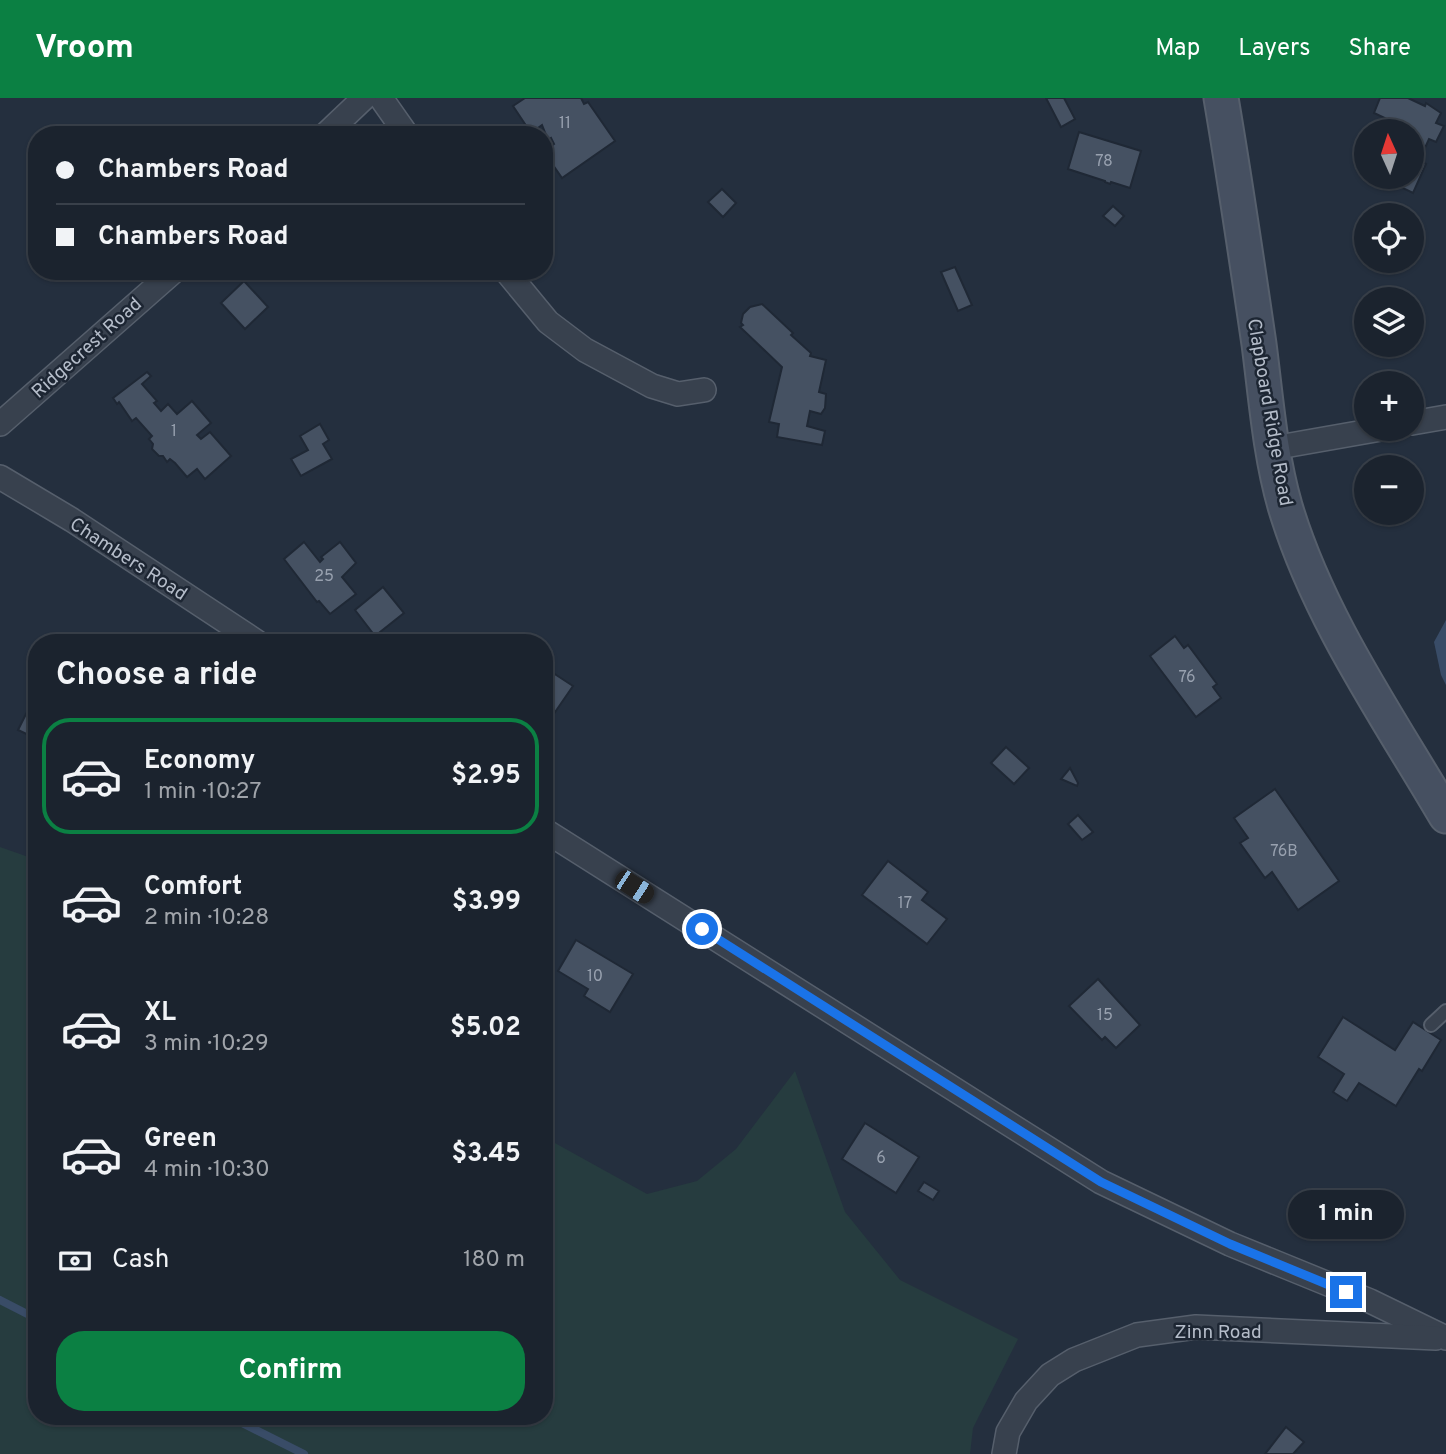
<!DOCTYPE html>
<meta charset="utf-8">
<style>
:root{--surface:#1b232e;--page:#282f3a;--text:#f1f3f6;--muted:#a0a4aa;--line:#39404a;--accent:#0b8043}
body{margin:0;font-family:Overpass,sans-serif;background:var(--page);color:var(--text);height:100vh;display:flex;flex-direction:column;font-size:26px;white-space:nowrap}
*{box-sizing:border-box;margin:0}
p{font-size:23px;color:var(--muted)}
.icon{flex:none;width:38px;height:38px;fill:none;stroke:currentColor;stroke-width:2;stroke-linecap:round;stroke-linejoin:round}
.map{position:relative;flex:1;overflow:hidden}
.side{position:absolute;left:28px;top:536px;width:525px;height:791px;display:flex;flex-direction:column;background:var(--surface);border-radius:28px;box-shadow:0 2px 5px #0004,0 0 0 2px var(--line)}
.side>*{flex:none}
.top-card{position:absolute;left:28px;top:28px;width:525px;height:154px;border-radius:28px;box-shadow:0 2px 5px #0004,0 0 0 2px var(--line);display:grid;align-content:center;height:154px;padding:0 28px;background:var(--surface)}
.needle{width:46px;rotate:357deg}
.controls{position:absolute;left:1354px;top:21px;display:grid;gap:14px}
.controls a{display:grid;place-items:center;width:70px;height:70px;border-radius:50%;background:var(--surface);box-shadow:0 2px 5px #0004,0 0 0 2px var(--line);font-size:35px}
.end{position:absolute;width:32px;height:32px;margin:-16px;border:9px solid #1a73e8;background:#fff;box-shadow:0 0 0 4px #fff}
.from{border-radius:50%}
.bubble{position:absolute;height:49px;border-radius:24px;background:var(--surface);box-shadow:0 2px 5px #0004,0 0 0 2px var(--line);font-size:23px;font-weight:700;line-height:49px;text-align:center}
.car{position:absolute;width:21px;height:42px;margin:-21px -10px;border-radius:9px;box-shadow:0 0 5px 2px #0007;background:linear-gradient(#222 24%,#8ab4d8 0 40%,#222 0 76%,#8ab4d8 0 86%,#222 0)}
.top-card b{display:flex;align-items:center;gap:24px;height:66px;font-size:26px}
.top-card b+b{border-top:2px solid var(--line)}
.top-card i{width:18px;height:18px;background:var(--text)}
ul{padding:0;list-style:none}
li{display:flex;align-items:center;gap:21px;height:116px;margin:0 14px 10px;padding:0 14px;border:4px solid transparent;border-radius:28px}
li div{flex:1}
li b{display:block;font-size:26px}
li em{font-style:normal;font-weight:700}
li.on{border-color:var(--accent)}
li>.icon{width:63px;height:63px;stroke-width:1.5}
h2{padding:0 28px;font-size:32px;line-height:84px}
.pay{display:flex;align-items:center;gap:18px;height:77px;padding:0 28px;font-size:26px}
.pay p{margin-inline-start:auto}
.action{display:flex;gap:14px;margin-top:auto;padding:14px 28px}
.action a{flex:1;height:80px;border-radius:28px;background:var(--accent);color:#fff;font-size:28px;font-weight:700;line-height:80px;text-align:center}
header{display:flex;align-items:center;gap:42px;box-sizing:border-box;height:98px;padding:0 35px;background:var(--accent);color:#fff}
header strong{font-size:33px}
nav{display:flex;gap:38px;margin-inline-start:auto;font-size:24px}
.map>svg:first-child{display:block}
.green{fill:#263c3f}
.water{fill:#394c67}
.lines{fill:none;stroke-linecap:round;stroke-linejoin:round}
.stream{stroke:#394c67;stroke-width:8}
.building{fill:#455162;stroke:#1f2835;stroke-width:2}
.service-casing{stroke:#565f6c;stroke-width:16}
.minor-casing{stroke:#565f6c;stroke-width:26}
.secondary-casing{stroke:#565f6c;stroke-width:37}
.service{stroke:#38414e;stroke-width:12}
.minor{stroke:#38414e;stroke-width:23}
.secondary{stroke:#465061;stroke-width:33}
.route{stroke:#1a73e8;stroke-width:9}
.labels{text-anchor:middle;stroke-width:5;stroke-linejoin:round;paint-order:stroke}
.number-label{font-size:16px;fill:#98a1af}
.street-label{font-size:19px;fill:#b4bcc9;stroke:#1d2633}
</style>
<header>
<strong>Vroom</strong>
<nav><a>Map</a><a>Layers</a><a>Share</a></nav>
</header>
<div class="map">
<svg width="1446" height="1356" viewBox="0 0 1446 1356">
<rect width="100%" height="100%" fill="#242f3e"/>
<polygon class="green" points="0,749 37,762 37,1318 544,1318 544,1039 647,1096 697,1083 736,1051 795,973 845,1114 900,1182 1018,1241 973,1330 970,1356 0,1356"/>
<polygon class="water" points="1446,522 1446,587 1441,577 1434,544"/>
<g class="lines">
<g class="stream">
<polyline points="0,1202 37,1221"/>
<polyline points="228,1318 304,1356"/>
</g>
</g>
<g class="building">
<polygon points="525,0 581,0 584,6 588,4 615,43 562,80 544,54 554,46 551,40 548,42 542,27 531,35 513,8"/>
<polygon points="1046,0 1064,0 1075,21 1061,29"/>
<polygon points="1380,0 1408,0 1425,8 1426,5 1441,15 1436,25 1444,28 1436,44 1429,41 1419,63 1426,66 1413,95 1386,82 1388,79 1412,79 1412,33 1386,33 1391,23 1374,15"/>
<polygon points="1079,34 1141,53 1130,90 1111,84 1110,86 1105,84 1105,83 1068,71"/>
<polygon points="722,91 736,105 723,119 708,104"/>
<polygon points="1113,108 1124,118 1115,128 1103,118"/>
<polygon points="955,169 972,207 958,213 941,174"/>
<polygon points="244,183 268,209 245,231 221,205"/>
<polygon points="762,206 793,235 791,237 811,255 810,258 826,262 819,294 826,296 825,310 821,316 810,313 807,328 825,333 822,347 777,339 779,326 769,324 782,269 740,229 743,227 741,225 743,216 750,209"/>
<polygon points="147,274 151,278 142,286 157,303 154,305 161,313 168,306 177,316 192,303 211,325 197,337 201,341 210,334 231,358 205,381 197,371 187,379 175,365 170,361 167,364 163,358 159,358 152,351 153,346 149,341 152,338 136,320 132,323 119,304 117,306 113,300"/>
<polygon points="320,326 329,342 323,346 332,361 301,378 291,361 308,352 300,338"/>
<polygon points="304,444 320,464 323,461 321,459 340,444 356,465 342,479 356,496 330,516 319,503 317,504 284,461"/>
<polygon points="383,489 404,515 375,538 355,512"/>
<polygon points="1175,538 1184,550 1188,547 1217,586 1213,589 1221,600 1196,619 1150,558"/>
<polygon points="544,569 573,588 551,620 544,616"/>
<polygon points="37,594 37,641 18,632"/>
<polygon points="1006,649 1029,670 1014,686 991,665"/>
<polygon points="1070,670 1078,685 1077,688 1061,681"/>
<polygon points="1275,691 1339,783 1298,812 1272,774 1265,780 1240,745 1248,740 1234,720"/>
<polygon points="1078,717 1093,734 1082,742 1068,726"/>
<polygon points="888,763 928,794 922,802 947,821 927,846 862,797"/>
<polygon points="576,842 633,876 610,914 584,898 588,891 558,873"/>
<polygon points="1098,881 1140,927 1116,950 1105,939 1102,942 1069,908"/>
<polygon points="1343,919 1395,952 1413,924 1441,942 1422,973 1419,971 1396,1008 1359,985 1347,1003 1333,994 1344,976 1318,959"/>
<polygon points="865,1025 919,1059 896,1095 842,1061"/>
<polygon points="924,1084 939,1093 933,1102 918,1093"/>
<polygon points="1286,1329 1304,1344 1293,1356 1265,1356"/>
</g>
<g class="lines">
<g class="service-casing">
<polyline id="service" points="1431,927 1446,913"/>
</g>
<g class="minor-casing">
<g id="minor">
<polyline points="381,0 407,37"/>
<polyline points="325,37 364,0"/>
<polyline points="506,173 548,224 585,252 652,288 678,296 704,292"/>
<polyline points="1412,325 1446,319"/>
<polyline points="0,326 174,173"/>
<polyline points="1273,350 1381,331"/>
<polyline points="0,379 72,422 257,544"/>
<polyline points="544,732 1101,1084 1230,1146 1370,1203 1446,1240"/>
<polyline points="1004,1356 1008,1334 1026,1303 1050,1277 1074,1262 1137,1237 1196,1229 1436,1240"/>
</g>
</g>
<g class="secondary-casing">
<path id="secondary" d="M1221,0C1235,82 1247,164 1259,246C1266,300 1270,356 1285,408C1318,519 1388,619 1446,718"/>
</g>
<use href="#service" class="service"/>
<use href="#minor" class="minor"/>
<use href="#secondary" class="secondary"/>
</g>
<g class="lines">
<polyline class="route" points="702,831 1101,1084 1230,1146 1346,1194"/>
</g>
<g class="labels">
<g class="number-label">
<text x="565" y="30">11</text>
<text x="1104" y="68">78</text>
<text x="174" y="338">1</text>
<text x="324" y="483">25</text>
<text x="1187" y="584">76</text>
<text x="1284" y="758">76B</text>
<text x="905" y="810">17</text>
<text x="595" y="883">10</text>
<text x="1105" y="922">15</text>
<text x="881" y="1065">6</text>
</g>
<g class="street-label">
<text transform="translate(86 249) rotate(-42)" y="7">Ridgecrest Road</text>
<text transform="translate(1271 314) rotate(80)" y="7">Clapboard Ridge Road</text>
<text transform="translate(129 460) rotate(33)" y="7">Chambers Road</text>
<text x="1218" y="1240">Zinn Road</text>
</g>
</g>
</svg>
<div class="controls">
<a><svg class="needle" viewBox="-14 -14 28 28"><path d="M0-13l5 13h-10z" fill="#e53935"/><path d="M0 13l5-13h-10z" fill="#a0a4aa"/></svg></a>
<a><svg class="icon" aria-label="locate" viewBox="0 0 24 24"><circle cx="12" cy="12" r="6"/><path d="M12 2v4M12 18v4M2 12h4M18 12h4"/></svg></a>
<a><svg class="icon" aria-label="layers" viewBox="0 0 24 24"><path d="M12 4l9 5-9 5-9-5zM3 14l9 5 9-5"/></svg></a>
<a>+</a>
<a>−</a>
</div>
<i class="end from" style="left:702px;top:831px"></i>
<i class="end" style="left:1346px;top:1194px"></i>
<div class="bubble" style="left:1288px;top:1092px;width:116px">1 min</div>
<i class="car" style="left:634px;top:789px;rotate:123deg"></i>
<div class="top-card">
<b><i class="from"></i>Chambers Road</b>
<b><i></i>Chambers Road</b>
</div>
<section class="side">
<h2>Choose a ride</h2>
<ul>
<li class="on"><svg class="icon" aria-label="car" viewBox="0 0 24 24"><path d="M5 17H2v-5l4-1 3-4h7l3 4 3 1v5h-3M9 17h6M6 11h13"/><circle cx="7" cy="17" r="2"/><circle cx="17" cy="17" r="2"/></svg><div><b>Economy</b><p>1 min · 10:27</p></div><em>$2.95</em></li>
<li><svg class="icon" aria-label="car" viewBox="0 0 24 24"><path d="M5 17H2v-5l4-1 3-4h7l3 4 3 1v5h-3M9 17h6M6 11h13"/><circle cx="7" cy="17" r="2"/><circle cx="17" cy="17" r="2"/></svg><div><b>Comfort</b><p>2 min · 10:28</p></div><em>$3.99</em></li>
<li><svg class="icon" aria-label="car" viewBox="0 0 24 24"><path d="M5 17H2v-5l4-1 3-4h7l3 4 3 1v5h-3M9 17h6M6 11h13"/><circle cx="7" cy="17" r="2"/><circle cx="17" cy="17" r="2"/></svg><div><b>XL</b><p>3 min · 10:29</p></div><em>$5.02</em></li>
<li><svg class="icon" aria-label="car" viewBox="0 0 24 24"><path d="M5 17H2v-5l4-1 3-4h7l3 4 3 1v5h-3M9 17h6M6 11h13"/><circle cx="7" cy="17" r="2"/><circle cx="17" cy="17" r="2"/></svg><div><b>Green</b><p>4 min · 10:30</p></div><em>$3.45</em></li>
</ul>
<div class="pay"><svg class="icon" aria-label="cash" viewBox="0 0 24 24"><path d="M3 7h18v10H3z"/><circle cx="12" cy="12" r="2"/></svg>Cash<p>180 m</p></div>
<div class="action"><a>Confirm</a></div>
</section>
</div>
